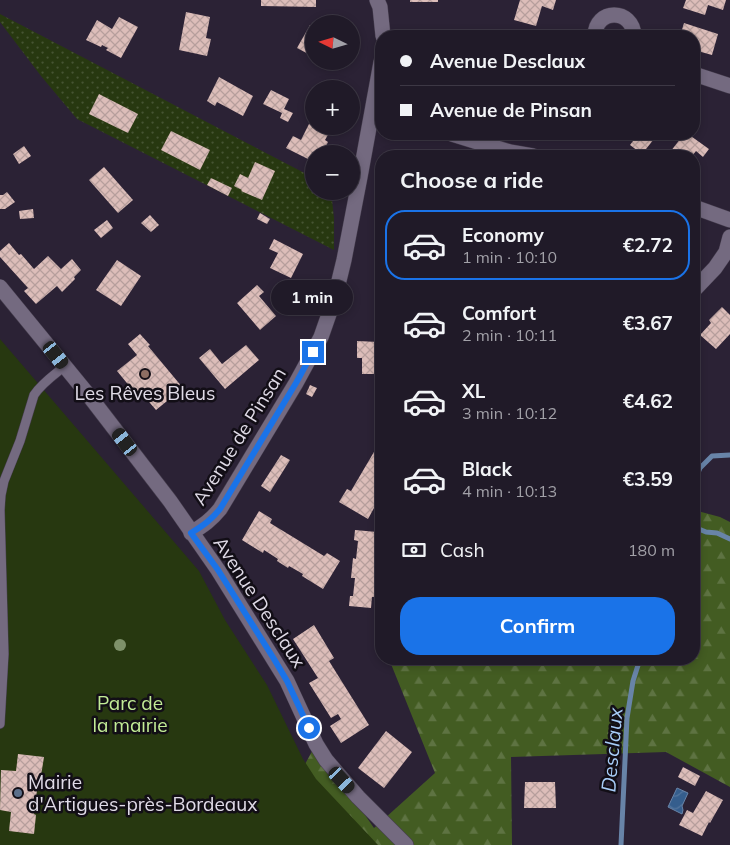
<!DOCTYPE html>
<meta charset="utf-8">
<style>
:root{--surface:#201a28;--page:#2d2734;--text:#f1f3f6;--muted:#a2a1a8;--line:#3d3845;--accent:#1a73e8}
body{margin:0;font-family:Mulish,sans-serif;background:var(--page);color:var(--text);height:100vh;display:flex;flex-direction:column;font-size:19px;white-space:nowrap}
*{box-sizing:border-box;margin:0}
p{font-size:16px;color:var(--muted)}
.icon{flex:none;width:28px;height:28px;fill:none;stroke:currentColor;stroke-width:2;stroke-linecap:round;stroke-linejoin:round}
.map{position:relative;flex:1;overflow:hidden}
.sheet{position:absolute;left:375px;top:150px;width:325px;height:515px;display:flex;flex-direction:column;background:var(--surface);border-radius:20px;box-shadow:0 2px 8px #0003,0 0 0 1px var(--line)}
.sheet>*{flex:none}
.banner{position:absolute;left:375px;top:30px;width:325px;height:110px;border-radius:20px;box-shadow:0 2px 8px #0003,0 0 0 1px var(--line);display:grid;align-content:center;height:110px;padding:0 25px;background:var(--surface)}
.needle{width:32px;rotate:275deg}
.tools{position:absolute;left:305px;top:15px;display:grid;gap:10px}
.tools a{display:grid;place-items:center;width:55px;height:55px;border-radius:50%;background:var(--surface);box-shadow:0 2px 8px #0003,0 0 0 1px var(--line);font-size:25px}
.end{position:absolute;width:22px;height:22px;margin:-11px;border:6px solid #1a73e8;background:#fff;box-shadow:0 0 0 2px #fff}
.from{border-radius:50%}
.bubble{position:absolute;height:35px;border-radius:18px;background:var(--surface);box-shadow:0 2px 8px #0003,0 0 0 1px var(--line);font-size:16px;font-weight:700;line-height:35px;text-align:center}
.car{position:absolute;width:15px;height:30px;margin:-15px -8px;border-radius:6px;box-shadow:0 0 4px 1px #0007;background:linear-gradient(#222 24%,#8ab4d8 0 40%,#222 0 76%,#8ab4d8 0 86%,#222 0)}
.banner b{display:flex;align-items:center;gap:18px;height:48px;font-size:19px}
.banner b+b{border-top:1px solid var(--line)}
.banner i{width:12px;height:12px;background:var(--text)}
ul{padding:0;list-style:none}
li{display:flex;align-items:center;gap:15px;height:70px;margin:0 10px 8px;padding:0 15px;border:2px solid transparent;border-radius:20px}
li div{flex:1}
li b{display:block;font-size:19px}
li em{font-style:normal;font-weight:700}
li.on{border-color:var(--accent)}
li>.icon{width:45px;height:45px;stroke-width:1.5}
h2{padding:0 25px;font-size:22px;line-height:60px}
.pay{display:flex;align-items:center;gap:12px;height:55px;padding:0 25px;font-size:19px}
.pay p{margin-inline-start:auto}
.action{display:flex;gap:10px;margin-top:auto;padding:10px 25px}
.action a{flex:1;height:58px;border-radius:20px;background:var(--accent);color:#fff;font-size:20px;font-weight:700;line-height:58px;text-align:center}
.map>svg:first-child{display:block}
.forest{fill:url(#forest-firs)}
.park{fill:#273810}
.garden{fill:url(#garden-dots)}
.water{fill:url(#water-waves);stroke:#6884a8}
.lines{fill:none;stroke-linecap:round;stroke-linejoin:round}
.stream{stroke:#6884a8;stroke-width:5}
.building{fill:url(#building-cross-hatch)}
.service-casing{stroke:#453d4d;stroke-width:10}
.minor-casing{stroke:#453d4d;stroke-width:16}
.tertiary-casing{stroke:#453d4d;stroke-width:16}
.service{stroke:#746a80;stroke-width:9}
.minor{stroke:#746a80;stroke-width:15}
.tertiary{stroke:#746a80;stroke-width:15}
.tree{fill:#7e916a}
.route{stroke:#1a73e8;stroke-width:6}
.education-dot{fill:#8d6e63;stroke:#120e16;stroke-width:2}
.service-dot{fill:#5c6f8a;stroke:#120e16;stroke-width:2}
.labels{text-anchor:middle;stroke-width:5;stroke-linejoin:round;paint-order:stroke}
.poi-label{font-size:19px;fill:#e0dbe7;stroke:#120e16}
.street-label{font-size:19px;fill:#e0dbe7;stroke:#120e16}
.park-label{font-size:19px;fill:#c2ec96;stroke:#120e16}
.water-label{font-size:20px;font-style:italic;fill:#a7ccf7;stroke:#120e16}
</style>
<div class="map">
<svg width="730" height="845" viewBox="0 0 730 845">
<defs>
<pattern id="forest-firs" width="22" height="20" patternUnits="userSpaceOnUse" patternTransform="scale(1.25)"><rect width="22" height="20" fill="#435c22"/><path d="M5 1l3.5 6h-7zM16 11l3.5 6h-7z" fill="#5e7342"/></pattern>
<pattern id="garden-dots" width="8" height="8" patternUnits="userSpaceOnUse" patternTransform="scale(1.25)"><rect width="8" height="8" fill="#273810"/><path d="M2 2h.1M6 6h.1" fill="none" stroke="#465433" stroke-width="1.8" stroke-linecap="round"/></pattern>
<pattern id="water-waves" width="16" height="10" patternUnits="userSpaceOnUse" patternTransform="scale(1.25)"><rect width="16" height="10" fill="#355e8d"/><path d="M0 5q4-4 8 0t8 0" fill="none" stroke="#52749d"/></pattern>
<pattern id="building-cross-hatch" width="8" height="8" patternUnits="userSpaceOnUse" patternTransform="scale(1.25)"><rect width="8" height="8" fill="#dcbdb9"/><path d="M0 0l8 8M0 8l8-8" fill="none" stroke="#b69e9c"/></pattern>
</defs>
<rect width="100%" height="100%" fill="#2b2235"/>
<polygon class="forest" points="694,510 720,517 730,522 730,787 666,752 511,757 512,845 261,845 316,744 374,828 435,773 389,659 694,659"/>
<polygon class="park" points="0,339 199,571 225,620 267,685 303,759 316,779 378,845 0,845"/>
<polygon class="garden" points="0,14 314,178 314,191 331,191 334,218 334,250 77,119 41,76 0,22"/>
<polygon class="water" points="677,788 688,793 682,806 683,810 682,814 668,807"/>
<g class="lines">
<g class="stream">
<polyline points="694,482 700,468 712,456 730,455"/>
<polyline points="694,527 706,532 717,533 730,539"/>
<polyline points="621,845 627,718 633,681 640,659"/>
</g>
</g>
<g class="building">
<polygon points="261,0 316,0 316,7 261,6"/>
<rect x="410" y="0" width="28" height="2"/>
<polygon points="520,0 556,0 553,10 542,6 536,26 514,20"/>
<polygon points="686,0 726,0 723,10 708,5 705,15 683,8"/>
<polygon points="186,12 210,17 206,38 211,39 207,56 179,50"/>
<polygon points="119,17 138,27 121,58 106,50 108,48 102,45 101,47 86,40 97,20 112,29"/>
<polygon points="684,23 718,34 712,55 694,50 694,36 680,36"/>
<polygon points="310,25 314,27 314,57 297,48"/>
<polygon points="219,77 253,96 243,116 217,102 215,106 207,101"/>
<polygon points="271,90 289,99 284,109 293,113 288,122 280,118 282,113 263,104"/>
<polygon points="99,94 138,114 128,133 89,114"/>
<polygon points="309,124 329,133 325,140 328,142 322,154 314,154 314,162 286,148 293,136 301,140"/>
<polygon points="171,131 210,150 200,170 161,150"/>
<polygon points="624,134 658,134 642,154 630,145 633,141"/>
<polygon points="684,134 688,134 709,149 703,157 696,151 692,156 667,156"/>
<polygon points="24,146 31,156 19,164 13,154"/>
<polygon points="255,162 275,171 262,200 241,191 242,190 234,186 240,174 248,178"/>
<polygon points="104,167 133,200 118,213 89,180"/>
<polygon points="211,178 232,188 228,196 207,185"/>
<polygon points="7,192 15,202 5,209 0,209 0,195 3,195"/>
<polygon points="33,209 34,218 20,219 19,211"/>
<polygon points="260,213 270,219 267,224 257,219"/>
<polygon points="150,215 159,225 151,232 141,223"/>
<polygon points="107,220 113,228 101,238 94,230"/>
<polygon points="274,239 303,254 291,278 270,268 278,253 269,249"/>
<polygon points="9,243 19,255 21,254 34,269 48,256 61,269 72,259 81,270 74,277 75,279 62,292 57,286 36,304 24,291 28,288 0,257 0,251"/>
<polygon points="117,260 141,276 121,306 96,290"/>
<polygon points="257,285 264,292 259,296 276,316 260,330 237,303"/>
<polygon points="722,307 730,315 730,334 716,349 700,335 711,323 709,320"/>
<polygon points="140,334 150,345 148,346 183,388 156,410 144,396 140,399 117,371 137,355 128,344"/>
<polygon points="357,341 379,342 379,358 381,358 381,374 362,374 362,358 357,358"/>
<polygon points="246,345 259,360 225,389 199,358 210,349 222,364"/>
<polygon points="310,385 317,388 312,397 306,394"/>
<polygon points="381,440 381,491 378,496 380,497 368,519 339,502 347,489 351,491"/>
<polygon points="281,455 290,460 270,492 261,486"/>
<polygon points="259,511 272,519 270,523 324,556 327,553 340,561 323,589 302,576 303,574 289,566 288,568 277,561 278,559 264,550 263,553 242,540"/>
<polygon points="355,530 377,532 377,543 379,543 377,559 375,559 374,581 376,581 374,597 372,597 371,608 349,606 350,596 353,596 355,578 351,578 353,558 356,559 358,541 354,540"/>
<polygon points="314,625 334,658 329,661 369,725 341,743 330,726 341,719 338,714 331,718 309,683 318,678 293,639"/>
<polygon points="386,731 412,752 384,788 358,768"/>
<polygon points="18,754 44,757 41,776 39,775 34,814 36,815 34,834 9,831 11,812 0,810 1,770 16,771"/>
<polygon points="683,767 700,776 695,786 678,777"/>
<polygon points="525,782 555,782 556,808 524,808"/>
<polygon points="706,791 723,800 710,823 709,822 702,836 679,825 687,810 693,813"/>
</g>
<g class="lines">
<g class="service-casing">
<path id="service" d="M0,724L4,654L0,510L1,495L4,481L20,441L34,395C42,383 54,375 65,366"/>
</g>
<g class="minor-casing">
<g id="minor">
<polyline points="377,0 380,7 383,36"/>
<path d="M595,36C595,8 633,8 634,36"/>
<polyline points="694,74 730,86"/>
<polyline points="452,134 510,152 533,156"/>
<polyline points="694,207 730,220"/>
<polyline points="694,290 715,268 726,252 730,237"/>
<path d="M191,533C204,525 211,520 220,509L296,383L321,337L335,297L344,260L360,177L381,62"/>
</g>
</g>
<g class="tertiary-casing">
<polyline id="tertiary" points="0,287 90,397 170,501 218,570 287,681 316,744 326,760 358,797 406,845"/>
</g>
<use href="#service" class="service"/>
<use href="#minor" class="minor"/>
<use href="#tertiary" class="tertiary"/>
</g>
<circle class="tree" cx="120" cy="645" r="6"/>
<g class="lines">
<path class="route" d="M309,728L287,681L274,659L218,570L191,533C204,525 211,520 220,509L296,383L313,352"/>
</g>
<circle class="education-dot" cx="145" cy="374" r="5"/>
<circle class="service-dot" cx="18" cy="793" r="5"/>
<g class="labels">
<g class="poi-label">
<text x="145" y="400">Les Rêves Bleus</text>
<text x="28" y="789" text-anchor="start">Mairie<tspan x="28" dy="22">d'Artigues-près-Bordeaux</tspan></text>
</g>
<g class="street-label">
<text transform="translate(239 436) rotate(-58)" y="7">Avenue de Pinsan</text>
<text transform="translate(260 602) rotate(57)" y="7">Avenue Desclaux</text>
</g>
<g class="park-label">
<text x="130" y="710">Parc de<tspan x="130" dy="22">la mairie</tspan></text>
</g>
<g class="water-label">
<text transform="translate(612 750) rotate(-85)" y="7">Desclaux</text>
</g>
</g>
</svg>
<div class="tools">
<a><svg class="needle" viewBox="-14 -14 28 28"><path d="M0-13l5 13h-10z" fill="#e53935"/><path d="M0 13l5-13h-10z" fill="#a2a1a8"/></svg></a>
<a>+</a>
<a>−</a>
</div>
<i class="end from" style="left:309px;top:728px"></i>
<i class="end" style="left:313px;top:352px"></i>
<div class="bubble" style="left:271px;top:280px;width:82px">1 min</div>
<i class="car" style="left:56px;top:355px;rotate:141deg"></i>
<i class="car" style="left:125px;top:442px;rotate:323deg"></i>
<i class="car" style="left:342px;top:780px;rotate:137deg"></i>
<div class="banner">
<b><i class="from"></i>Avenue Desclaux</b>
<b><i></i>Avenue de Pinsan</b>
</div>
<section class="sheet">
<h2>Choose a ride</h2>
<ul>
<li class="on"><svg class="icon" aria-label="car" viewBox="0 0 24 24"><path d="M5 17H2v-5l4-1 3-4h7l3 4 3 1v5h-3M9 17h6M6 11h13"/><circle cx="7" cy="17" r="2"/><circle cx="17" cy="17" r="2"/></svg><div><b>Economy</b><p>1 min · 10:10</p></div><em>€2.72</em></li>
<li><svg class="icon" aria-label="car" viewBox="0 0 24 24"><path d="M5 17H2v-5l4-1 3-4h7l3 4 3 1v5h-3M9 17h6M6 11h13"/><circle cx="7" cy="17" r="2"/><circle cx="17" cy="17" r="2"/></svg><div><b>Comfort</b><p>2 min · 10:11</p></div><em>€3.67</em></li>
<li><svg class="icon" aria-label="car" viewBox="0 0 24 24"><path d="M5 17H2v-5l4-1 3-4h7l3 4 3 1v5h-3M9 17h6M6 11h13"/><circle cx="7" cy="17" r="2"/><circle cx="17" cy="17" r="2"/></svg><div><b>XL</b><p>3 min · 10:12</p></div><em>€4.62</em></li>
<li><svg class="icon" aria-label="car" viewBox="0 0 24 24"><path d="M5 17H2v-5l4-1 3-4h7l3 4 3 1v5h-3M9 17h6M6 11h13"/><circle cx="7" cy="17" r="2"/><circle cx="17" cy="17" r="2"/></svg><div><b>Black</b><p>4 min · 10:13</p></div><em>€3.59</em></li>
</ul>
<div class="pay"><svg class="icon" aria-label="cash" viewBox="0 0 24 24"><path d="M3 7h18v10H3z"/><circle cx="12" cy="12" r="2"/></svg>Cash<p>180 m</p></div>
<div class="action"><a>Confirm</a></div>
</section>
</div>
